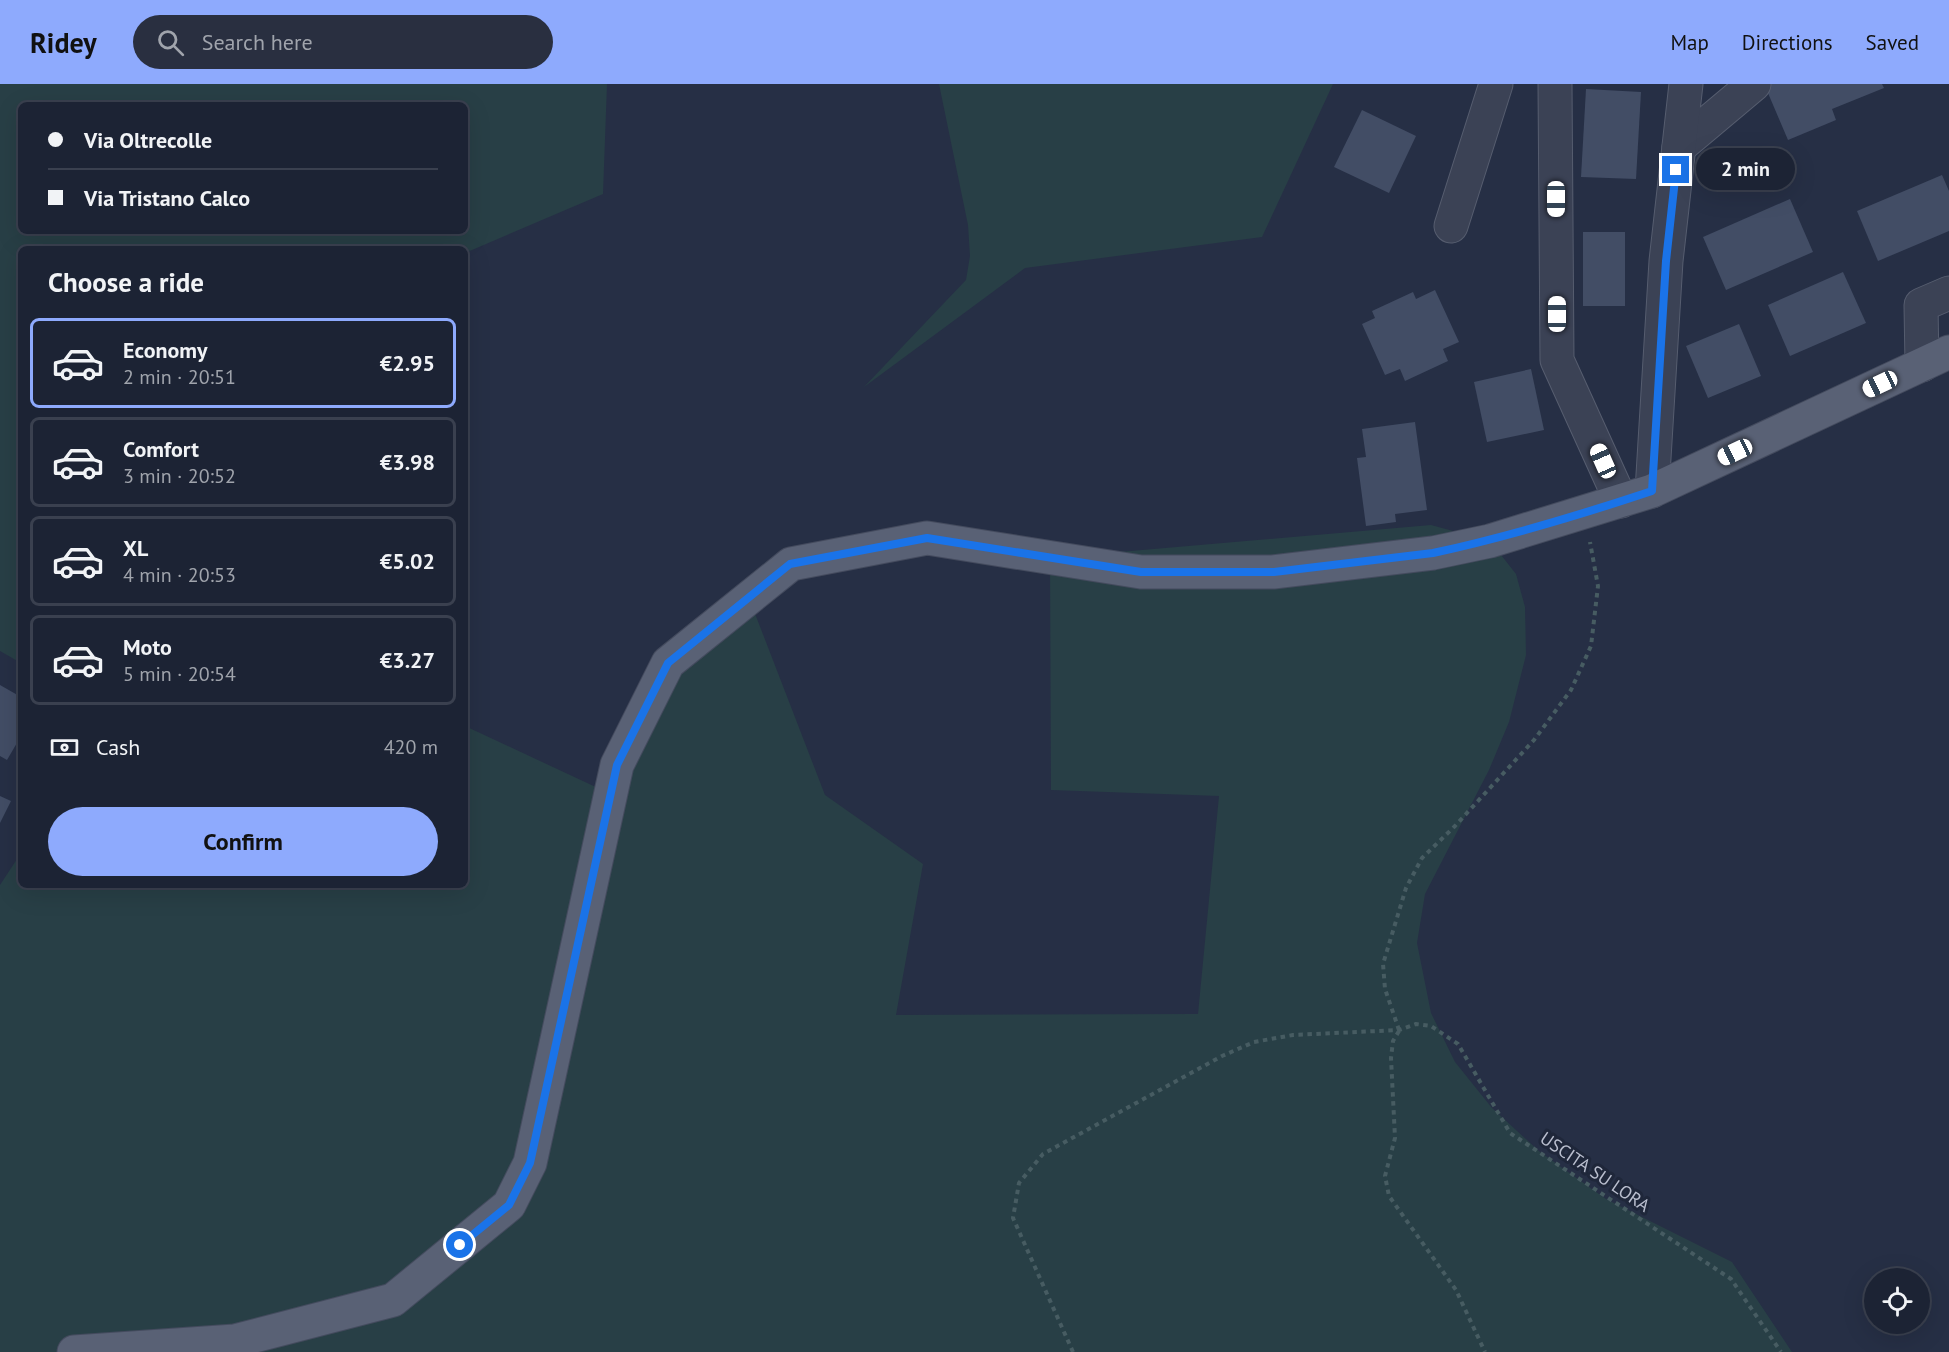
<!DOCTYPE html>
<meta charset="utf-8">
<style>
:root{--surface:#1c2334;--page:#292f40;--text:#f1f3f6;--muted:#a0a4ac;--line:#3a404f;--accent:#8eaafd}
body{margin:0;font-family:"PT Sans",sans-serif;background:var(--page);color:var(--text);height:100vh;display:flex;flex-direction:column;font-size:22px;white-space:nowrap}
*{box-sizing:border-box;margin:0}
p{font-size:20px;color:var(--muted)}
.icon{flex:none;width:33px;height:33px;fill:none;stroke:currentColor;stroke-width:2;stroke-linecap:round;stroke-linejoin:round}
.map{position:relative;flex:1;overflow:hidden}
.details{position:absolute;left:18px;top:162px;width:450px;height:642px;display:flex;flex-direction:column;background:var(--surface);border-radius:9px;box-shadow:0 6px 24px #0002,0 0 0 2px var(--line)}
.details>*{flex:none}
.top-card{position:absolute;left:18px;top:18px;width:450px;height:132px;border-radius:9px;box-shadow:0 6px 24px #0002,0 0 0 2px var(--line);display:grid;align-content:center;height:132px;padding:0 30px;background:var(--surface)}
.fabs{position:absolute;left:1864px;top:1184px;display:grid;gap:12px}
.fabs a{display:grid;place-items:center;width:66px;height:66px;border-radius:50%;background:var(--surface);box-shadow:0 6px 24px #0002,0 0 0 2px var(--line);font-size:30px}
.end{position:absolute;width:27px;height:27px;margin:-14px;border:8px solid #1a73e8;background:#fff;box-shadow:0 0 0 3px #fff}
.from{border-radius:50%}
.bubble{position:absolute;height:42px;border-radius:21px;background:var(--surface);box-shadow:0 6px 24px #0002,0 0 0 2px var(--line);font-size:20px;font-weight:700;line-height:42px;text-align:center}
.car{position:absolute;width:18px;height:36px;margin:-18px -9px;border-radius:8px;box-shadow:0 0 4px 2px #0007;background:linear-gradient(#fff 24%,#345 0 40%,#fff 0 76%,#345 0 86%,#fff 0)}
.top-card b{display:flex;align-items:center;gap:21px;height:57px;font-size:22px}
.top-card b+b{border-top:2px solid var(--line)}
.top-card i{width:15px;height:15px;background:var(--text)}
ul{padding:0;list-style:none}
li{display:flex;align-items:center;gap:18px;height:90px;margin:0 12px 9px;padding:0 18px;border:3px solid var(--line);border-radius:9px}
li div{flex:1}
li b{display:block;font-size:22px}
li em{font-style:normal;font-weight:700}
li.current{border-color:var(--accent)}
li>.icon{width:54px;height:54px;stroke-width:1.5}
h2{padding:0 30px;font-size:27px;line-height:72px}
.pay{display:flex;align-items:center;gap:15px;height:66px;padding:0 30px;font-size:22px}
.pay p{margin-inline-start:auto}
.button{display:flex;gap:12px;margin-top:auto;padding:12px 30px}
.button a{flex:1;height:69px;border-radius:36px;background:var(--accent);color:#111;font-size:24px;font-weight:700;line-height:69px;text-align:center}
header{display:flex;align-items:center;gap:36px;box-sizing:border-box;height:84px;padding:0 30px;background:var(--accent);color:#111}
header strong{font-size:28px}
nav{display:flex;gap:33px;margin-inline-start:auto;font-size:21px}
.search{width:420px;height:54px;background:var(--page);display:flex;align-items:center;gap:15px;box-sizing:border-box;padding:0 21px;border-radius:33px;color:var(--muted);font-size:22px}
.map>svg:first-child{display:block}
.green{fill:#283f46;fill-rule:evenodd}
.building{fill:#424d65}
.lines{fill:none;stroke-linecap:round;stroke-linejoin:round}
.minor-casing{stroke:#565d6f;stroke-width:35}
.major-casing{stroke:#444b5e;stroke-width:35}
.path{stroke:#475c62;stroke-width:4;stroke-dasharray:4.5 4.5;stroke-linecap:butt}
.minor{stroke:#3b4255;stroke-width:33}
.major{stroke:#596175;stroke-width:33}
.route{stroke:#1a73e8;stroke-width:8}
.labels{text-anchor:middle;stroke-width:6;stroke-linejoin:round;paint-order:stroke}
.street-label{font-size:18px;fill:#b9bece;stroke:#1f273a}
</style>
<header>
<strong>Ridey</strong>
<div class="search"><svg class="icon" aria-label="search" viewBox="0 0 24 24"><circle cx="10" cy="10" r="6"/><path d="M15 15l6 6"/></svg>Search here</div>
<nav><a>Map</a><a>Directions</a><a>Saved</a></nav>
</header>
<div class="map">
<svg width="1949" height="1268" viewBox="0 0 1949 1268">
<rect width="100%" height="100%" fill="#262f45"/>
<g class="green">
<path d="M0,0H607L603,110L465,169V165H21V579L0,567ZM21,21H465V147H21Z"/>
<polygon points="939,0 1333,0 1262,153 1025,184 864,303 966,196 970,172 968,141"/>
<polygon points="1431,441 1490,457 1516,490 1525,523 1526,571 1509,638 1489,686 1425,810 1417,859 1431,929 1455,978 1492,1024 1540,1068 1606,1115 1732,1178 1792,1268 0,1268 0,801 21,769 21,801 465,801 465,642 600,705 635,609 747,509 825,711 923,780 896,931 1198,930 1219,712 1051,706 1050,474"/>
</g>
<g class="building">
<polygon points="1770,0 1882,0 1884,4 1832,25 1836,36 1788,56 1765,2"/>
<polygon points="1586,5 1641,8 1636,95 1581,93"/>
<polygon points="1362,26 1416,52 1389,109 1334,83"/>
<polygon points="1942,91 1949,107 1949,147 1878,177 1857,127"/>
<polygon points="1790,115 1813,168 1726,206 1703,153"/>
<rect x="1583" y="148" width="42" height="74"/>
<polygon points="1843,188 1866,239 1790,272 1768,221"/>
<polygon points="1435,206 1459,258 1443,265 1448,277 1405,297 1400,285 1385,291 1362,240 1375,234 1372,227 1413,208 1416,215"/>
<polygon points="1739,240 1761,292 1708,314 1686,262"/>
<polygon points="1531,285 1544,346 1487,358 1474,298"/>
<polygon points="1415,338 1427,426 1395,430 1396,438 1366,442 1357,374 1366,373 1362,345"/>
<polygon points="0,601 21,613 21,652 7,676 0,672"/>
<polygon points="0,712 11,717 0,739"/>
</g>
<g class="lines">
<g class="minor-casing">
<g id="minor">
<polyline points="1555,0 1557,276 1621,417"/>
<polyline points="1679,63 1754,0"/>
<polyline points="1451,142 1496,0"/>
<polyline points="1922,281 1921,221 1949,209"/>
<polyline points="1652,407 1666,177 1686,0"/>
</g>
</g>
<g class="major-casing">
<polyline id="major" points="74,1268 235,1257 393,1216 509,1121 530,1079 617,681 668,579 791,480 927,454 1141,488 1273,488 1433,469 1490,457 1652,407 1949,268"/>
</g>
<g class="path">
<polyline points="1399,946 1385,905 1383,880 1406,804 1422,774 1455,742 1534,656 1571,606 1591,562 1598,502 1590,458"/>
<polyline points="1399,947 1393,957 1391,974 1395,1054 1385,1092 1389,1112 1456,1206 1485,1268"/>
<polyline points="1073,1268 1013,1134 1019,1099 1043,1070 1222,972 1254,958 1293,951 1399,946 1416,940 1431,942 1458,960 1510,1049 1731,1195 1781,1268"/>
</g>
<use href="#minor" class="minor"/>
<use href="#major" class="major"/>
</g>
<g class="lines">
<path class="route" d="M460,1161L509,1121L530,1079L617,681L668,579L790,480L927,454L1141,488H1274L1433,469C1507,453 1580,431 1652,407L1666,177L1676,86"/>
</g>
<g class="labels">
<g class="street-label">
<text transform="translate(1595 1088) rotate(34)" y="6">USCITA SU LORA</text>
</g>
</g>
</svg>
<div class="fabs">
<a><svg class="icon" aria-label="locate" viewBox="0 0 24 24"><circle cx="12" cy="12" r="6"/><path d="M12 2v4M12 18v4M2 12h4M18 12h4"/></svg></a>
</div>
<i class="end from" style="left:460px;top:1161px"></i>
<i class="end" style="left:1676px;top:86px"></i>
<div class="bubble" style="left:1696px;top:64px;width:99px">2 min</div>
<i class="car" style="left:1556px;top:115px;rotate:180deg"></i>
<i class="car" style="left:1557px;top:230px;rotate:0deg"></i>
<i class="car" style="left:1880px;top:300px;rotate:245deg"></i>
<i class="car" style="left:1735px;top:368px;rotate:245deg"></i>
<i class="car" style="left:1603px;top:377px;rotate:336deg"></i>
<div class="top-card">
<b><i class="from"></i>Via Oltrecolle</b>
<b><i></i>Via Tristano Calco</b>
</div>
<section class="details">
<h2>Choose a ride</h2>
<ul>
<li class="current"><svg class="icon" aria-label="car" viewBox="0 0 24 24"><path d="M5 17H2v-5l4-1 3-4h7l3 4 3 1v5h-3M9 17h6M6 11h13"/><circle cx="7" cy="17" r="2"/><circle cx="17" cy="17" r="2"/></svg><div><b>Economy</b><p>2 min · 20:51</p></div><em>€2.95</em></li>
<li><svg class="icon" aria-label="car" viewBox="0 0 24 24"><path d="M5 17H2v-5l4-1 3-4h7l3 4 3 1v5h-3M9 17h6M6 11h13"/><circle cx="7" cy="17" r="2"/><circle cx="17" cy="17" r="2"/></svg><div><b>Comfort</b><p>3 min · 20:52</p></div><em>€3.98</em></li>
<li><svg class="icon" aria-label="car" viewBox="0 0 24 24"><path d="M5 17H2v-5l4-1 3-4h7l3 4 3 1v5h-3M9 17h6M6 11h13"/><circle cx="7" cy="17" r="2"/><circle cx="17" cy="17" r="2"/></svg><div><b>XL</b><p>4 min · 20:53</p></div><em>€5.02</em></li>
<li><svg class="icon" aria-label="car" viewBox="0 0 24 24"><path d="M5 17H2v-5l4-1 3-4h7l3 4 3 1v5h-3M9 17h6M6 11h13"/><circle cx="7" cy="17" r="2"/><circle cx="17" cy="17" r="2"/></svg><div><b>Moto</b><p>5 min · 20:54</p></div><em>€3.27</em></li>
</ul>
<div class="pay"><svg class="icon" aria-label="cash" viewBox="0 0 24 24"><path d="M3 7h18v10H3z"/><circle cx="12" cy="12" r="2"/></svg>Cash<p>420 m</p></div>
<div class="button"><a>Confirm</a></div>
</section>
</div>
